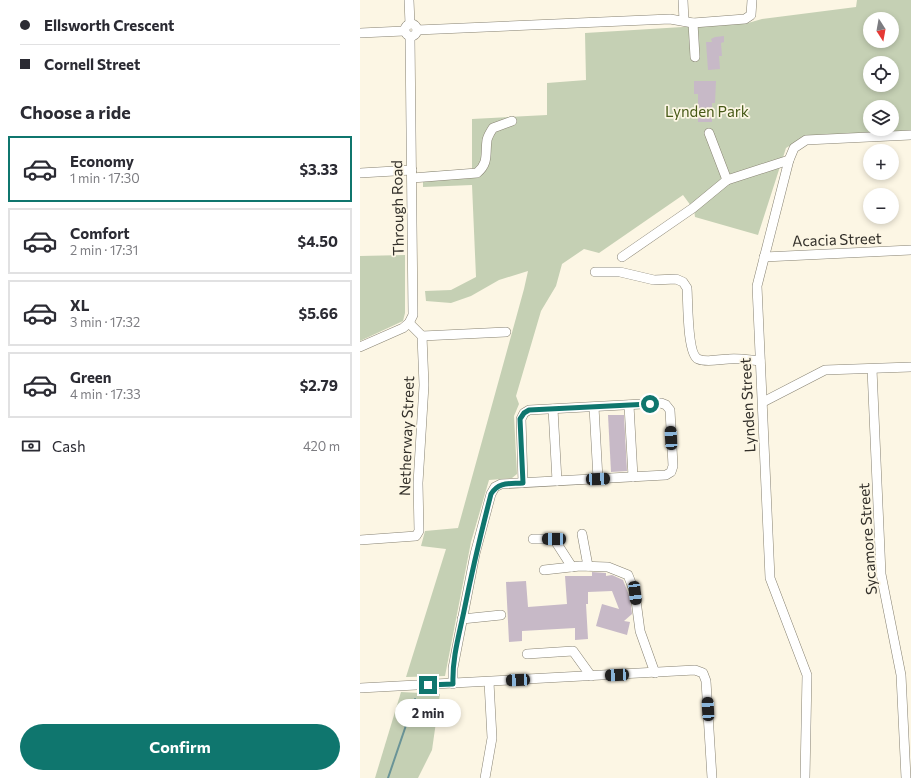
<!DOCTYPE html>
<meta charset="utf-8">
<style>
:root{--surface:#fff;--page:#f7f7f7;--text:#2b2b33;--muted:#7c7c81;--line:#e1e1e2;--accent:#0f766e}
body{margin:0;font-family:Commissioner,sans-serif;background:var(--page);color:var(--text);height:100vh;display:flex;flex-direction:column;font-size:15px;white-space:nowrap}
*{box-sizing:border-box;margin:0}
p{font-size:13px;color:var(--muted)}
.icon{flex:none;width:22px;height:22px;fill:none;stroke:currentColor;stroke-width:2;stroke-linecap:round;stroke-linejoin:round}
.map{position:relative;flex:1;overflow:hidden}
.side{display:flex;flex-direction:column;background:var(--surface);width:360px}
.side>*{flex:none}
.guide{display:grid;align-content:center;height:88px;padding:0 20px;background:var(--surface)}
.needle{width:26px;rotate:169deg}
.tools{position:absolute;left:503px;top:12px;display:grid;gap:8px}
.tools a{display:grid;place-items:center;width:36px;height:36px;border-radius:50%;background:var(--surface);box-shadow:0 2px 6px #0003;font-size:20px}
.end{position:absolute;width:18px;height:18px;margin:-9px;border:5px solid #0f766e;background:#fff;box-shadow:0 0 0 2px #fff}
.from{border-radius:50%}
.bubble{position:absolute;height:28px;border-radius:14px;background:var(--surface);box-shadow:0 2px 6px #0003;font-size:13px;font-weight:700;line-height:28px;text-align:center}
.car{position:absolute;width:12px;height:24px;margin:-12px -6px;border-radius:5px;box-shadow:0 0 3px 1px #0007;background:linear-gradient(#222 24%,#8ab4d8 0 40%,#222 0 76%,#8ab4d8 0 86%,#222 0)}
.guide b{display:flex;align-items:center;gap:14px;height:38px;font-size:15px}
.guide b+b{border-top:1px solid var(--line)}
.guide i{width:10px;height:10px;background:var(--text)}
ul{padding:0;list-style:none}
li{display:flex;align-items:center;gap:12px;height:66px;margin:0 8px 6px;padding:0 12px;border:2px solid var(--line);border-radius:0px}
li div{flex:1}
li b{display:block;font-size:15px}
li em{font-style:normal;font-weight:700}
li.current{border-color:var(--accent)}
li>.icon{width:36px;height:36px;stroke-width:1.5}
h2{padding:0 20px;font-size:18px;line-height:48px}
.pay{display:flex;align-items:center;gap:10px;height:44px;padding:0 20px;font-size:15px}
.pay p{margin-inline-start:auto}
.button{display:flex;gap:8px;margin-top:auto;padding:8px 20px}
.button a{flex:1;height:46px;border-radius:24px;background:var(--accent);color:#fff;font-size:16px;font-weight:700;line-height:46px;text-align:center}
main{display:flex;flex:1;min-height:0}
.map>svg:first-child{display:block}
.green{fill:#c5d0b4;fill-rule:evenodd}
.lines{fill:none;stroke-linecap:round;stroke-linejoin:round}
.stream{stroke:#6a9497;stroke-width:2}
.building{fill:#c7b9c7}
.minor-casing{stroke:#878272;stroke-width:10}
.minor{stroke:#fff;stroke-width:9}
.route{stroke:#0f766e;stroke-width:5}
.labels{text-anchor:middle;stroke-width:3.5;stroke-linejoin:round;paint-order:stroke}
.park-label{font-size:15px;fill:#465916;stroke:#fcf6e4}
.street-label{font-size:15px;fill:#33302a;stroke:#fcf6e4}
</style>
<main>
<section class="side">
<div class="guide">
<b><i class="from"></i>Ellsworth Crescent</b>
<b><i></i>Cornell Street</b>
</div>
<h2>Choose a ride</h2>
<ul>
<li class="current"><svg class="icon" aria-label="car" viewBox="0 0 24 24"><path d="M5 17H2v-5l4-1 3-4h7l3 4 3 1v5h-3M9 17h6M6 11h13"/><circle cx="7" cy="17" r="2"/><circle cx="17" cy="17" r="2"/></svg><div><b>Economy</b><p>1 min · 17:30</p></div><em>$3.33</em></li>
<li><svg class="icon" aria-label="car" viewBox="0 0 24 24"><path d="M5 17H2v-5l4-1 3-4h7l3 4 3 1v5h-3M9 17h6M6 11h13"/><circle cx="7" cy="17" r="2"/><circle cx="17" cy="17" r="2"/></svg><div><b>Comfort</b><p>2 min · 17:31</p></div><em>$4.50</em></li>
<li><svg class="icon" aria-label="car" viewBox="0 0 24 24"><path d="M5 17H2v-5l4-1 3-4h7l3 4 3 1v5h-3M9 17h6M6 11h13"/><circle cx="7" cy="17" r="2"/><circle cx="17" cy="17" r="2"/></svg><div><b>XL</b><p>3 min · 17:32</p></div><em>$5.66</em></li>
<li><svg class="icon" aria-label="car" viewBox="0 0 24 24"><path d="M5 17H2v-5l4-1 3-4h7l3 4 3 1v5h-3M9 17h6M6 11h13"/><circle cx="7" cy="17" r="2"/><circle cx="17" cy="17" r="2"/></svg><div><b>Green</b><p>4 min · 17:33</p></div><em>$2.79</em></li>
</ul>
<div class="pay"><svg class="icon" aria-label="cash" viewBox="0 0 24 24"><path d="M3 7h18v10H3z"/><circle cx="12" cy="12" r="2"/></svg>Cash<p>420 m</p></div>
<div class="button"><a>Confirm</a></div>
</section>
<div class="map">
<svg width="551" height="778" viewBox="0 0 551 778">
<rect width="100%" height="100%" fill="#fcf6e4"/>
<g class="green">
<path d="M497,0H551V131L444,137L426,148L398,235L335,217L334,210L323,195L239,253L224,249L202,264L196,286L181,311L156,396L159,404L154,416L157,474L152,478L129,480L111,542L85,676L46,677L86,549L61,546L65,531L98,528L164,289L168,271L139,280L111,296L91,303L66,301L65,291L91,290L116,277L112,185L63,187V172L112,169V119L187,115V83L226,80L225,33L388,23L402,19L496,7ZM510,19H532V41H510ZM510,63H532V85H510ZM510,107H532V129H510Z"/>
<polygon points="45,255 45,313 43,321 0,341 0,256"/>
<polygon points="41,692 80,694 72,750 58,778 15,778"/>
</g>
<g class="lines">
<polyline class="stream" points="28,778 55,699"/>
</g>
<g class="building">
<polygon points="364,36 364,42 361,43 362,56 359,56 360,69 348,70 346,42 352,42 351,39 355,37"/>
<polygon points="334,81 356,81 355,103 352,103 352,122 338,122 338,94 334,94"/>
<polygon points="248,415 264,415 267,471 251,472"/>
<polygon points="232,572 246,573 246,576 252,575 263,580 270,598 272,614 264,621 270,622 267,635 236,626 242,604 259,609 252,591 228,592 228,604 226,604 228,639 215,640 215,628 162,631 162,641 149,642 146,582 166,581 168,607 207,604 205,576 232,576"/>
</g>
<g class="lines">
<g class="minor-casing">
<g id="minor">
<polyline points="49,0 50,24"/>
<polyline points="323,0 324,21"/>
<polyline points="333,23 335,57"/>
<circle cx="51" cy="30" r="6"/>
<polyline points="57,30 310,19 333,23 385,19 391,15 392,0"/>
<polyline points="0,33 44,31"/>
<polyline points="349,133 367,180 429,160"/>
<polyline points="0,173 52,170"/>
<path d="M52,178L117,173C129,163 125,154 127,140C128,136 131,131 133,128L152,121"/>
<polyline points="262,257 333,208 367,180"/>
<polyline points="404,257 551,250"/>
<path d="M235,272H260L294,280L316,279L323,282L327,288C328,300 327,354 338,359C347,363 360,359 369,359C379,358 389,360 400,361"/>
<polyline points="62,336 146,332"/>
<polyline points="0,347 43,328 49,323 53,315 50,37"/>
<polyline points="512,369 521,574 541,675 546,778"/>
<polyline points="403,402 465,370 551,367"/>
<polyline points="269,405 273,477"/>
<polyline points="234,407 238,479"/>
<polyline points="193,409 197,481"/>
<polyline points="222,534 228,566"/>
<polyline points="173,539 194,539 212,567"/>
<polyline points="0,540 56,536 59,531 58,483 64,385 62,336 49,323"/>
<polyline points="184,570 220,566 248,567 268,575 275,593 280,631 295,673"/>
<polyline points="102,619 141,615"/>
<polyline points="167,654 213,651 231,676"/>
<polyline points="93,684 93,668 115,554 131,494 135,487 141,484 306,475 311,472 313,466 310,410 306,405 301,403 169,410 164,413 161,419 163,483"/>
<polyline points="0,688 335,670 343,673 346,681 352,778"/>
<polyline points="125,778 132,738 129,682"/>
<polyline points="445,778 447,675 410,578 397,286 429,160 434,148 446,140 551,135"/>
</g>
</g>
<use href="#minor" class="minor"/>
</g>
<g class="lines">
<path class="route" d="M68,685L93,684C92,659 99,635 104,611C112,571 121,533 131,494C139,481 150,484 163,483L160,419L164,413L169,410L290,404"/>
</g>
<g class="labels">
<g class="park-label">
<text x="347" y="117">Lynden Park</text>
</g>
<g class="street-label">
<text transform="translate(38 208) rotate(-91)" y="5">Through Road</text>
<text transform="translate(477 240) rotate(-2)" y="5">Acacia Street</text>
<text transform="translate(388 405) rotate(-93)" y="5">Lynden Street</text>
<text transform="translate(47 436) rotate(-88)" y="5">Netherway Street</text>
<text transform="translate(508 539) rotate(-94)" y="5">Sycamore Street</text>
</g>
</g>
</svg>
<div class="tools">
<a><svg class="needle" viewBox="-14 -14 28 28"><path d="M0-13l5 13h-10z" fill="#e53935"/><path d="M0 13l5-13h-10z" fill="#7c7c81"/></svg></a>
<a><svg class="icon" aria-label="locate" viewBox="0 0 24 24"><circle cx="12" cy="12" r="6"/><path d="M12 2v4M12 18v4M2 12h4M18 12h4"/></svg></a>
<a><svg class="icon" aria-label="layers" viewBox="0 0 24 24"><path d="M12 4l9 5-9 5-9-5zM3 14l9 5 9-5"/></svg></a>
<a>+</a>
<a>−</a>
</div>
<i class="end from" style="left:290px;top:404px"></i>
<i class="end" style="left:68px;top:685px"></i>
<div class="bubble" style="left:35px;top:699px;width:66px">2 min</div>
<i class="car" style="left:311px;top:438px;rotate:357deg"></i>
<i class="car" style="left:238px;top:479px;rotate:87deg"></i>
<i class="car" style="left:194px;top:539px;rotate:270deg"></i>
<i class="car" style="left:275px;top:593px;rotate:173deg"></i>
<i class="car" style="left:257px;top:675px;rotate:267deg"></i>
<i class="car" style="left:158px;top:680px;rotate:267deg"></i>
<i class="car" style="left:348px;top:709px;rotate:357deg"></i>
</div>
</main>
